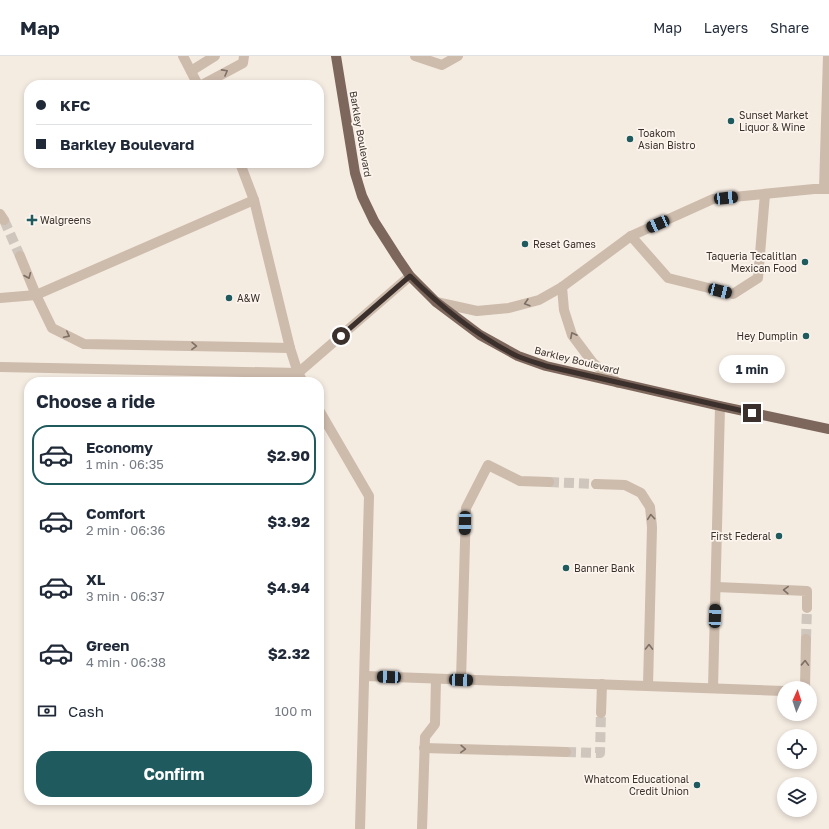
<!DOCTYPE html>
<meta charset="utf-8">
<style>
:root{--surface:#fff;--page:#f2f2f3;--text:#1f2937;--muted:#747a83;--line:#e0e1e3;--accent:#1f5a5e}
body{margin:0;font-family:"Golos Text",sans-serif;background:var(--page);color:var(--text);height:100vh;display:flex;flex-direction:column;font-size:15px;white-space:nowrap}
*{box-sizing:border-box;margin:0}
p{font-size:13px;color:var(--muted)}
.icon{flex:none;width:22px;height:22px;fill:none;stroke:currentColor;stroke-width:2;stroke-linecap:round;stroke-linejoin:round}
.map{position:relative;flex:1;overflow:hidden}
.sheet{position:absolute;left:24px;top:321px;width:300px;height:428px;display:flex;flex-direction:column;background:var(--surface);border-radius:16px;box-shadow:0 2px 6px #0003}
.sheet>*{flex:none}
.banner{position:absolute;left:24px;top:24px;width:300px;height:88px;border-radius:16px;box-shadow:0 2px 6px #0003;display:grid;align-content:center;height:88px;padding:0 12px;background:var(--surface)}
.needle{width:26px;rotate:3deg}
.tools{position:absolute;left:777px;top:625px;display:grid;gap:8px}
.tools a{display:grid;place-items:center;width:40px;height:40px;border-radius:50%;background:var(--surface);box-shadow:0 2px 6px #0003;font-size:20px}
.end{position:absolute;width:18px;height:18px;margin:-9px;border:5px solid #3b302b;background:#fff;box-shadow:0 0 0 2px #fff}
.from{border-radius:50%}
.bubble{position:absolute;height:28px;border-radius:14px;background:var(--surface);box-shadow:0 2px 6px #0003;font-size:13px;font-weight:700;line-height:28px;text-align:center}
.car{position:absolute;width:12px;height:24px;margin:-12px -6px;border-radius:5px;box-shadow:0 0 3px 1px #0007;background:linear-gradient(#222 24%,#8ab4d8 0 40%,#222 0 76%,#8ab4d8 0 86%,#222 0)}
.banner b{display:flex;align-items:center;gap:14px;height:38px;font-size:15px}
.banner b+b{border-top:1px solid var(--line)}
.banner i{width:10px;height:10px;background:var(--text)}
ul{padding:0;list-style:none}
li{display:flex;align-items:center;gap:12px;height:60px;margin:0 8px 6px;padding:0 4px;border:2px solid transparent;border-radius:16px}
li div{flex:1}
li b{display:block;font-size:15px}
li em{font-style:normal;font-weight:700}
li.selected{border-color:var(--accent)}
li>.icon{width:36px;height:36px;stroke-width:1.5}
h2{padding:0 12px;font-size:18px;line-height:48px}
.pay{display:flex;align-items:center;gap:10px;height:44px;padding:0 12px;font-size:15px}
.pay p{margin-inline-start:auto}
.action{display:flex;gap:8px;margin-top:auto;padding:8px 12px}
.action a{flex:1;height:46px;border-radius:16px;background:var(--accent);color:#fff;font-size:16px;font-weight:700;line-height:46px;text-align:center}
header{display:flex;align-items:center;gap:24px;box-sizing:border-box;height:56px;padding:0 20px;background:var(--surface);border-bottom:1px solid var(--line)}
header strong{font-size:19px}
nav{display:flex;gap:22px;margin-inline-start:auto;font-size:14px}
.map>svg:first-child{display:block}
.lines{fill:none;stroke-linecap:round;stroke-linejoin:round}
.minor-tunnel{stroke:#cfc6bd;stroke-width:10;stroke-dasharray:10 5;stroke-linecap:butt}
.minor{stroke:#cdbbac;stroke-width:10}
.major{stroke:#7d675c;stroke-width:10}
.oneway{stroke:#7d6f65}
.route{stroke:#3b302b;stroke-width:5}
.poi-dot{fill:#1f5a5e;stroke:#fbf5ee;stroke-width:1.5}
.labels{text-anchor:middle;stroke-width:3.5;stroke-linejoin:round;paint-order:stroke}
.poi-label{font-size:10px;fill:#3b302b;stroke:#fbf5ee;text-anchor:start}
.street-label{font-size:10px;fill:#3b302b;stroke:#fbf5ee}
</style>
<header>
<strong>Map</strong>
<nav><a>Map</a><a>Layers</a><a>Share</a></nav>
</header>
<div class="map">
<svg width="829" height="773" viewBox="0 0 829 773">
<rect width="100%" height="100%" fill="#f4ebe1"/>
<g class="lines">
<g class="minor-tunnel">
<polyline points="4,164 20,200"/>
<polyline points="549,426 596,428"/>
<polyline points="806,583 807,552"/>
<polyline points="566,696 600,697 601,657"/>
</g>
<g class="minor">
<polyline points="183,0 198,29"/>
<polyline points="415,0 442,9 458,0"/>
<polyline points="191,15 215,0"/>
<polyline points="202,29 243,7 244,0"/>
<polyline points="240,107 254,144 290,292 298,317 303,326"/>
<polyline points="824,133 828,0"/>
<polyline points="0,158 4,164"/>
<polyline points="631,180 668,222 733,238 758,222 765,138"/>
<polyline points="20,200 36,239 52,272 84,288 290,292"/>
<polyline points="562,231 564,254 572,279 593,307 618,327"/>
<polyline points="0,242 36,239 254,144"/>
<polyline points="436,246 477,255 509,252 539,244 562,231 631,180 713,143 814,133 829,133"/>
<polyline points="0,311 298,317 410,220"/>
<polyline points="319,354 369,440 360,773"/>
<polyline points="596,428 625,429 641,437 650,451 652,471 648,630"/>
<polyline points="716,531 807,535 807,552"/>
<polyline points="365,620 784,635"/>
<polyline points="461,624 466,452 488,409 520,425 549,426"/>
<polyline points="713,632 720,350"/>
<polyline points="805,632 806,583"/>
<polyline points="601,657 602,628"/>
<polyline points="424,692 566,696"/>
<polyline points="422,773 425,681 435,668 436,623"/>
</g>
<polyline class="major" points="336,0 355,117 362,140 374,165 397,201 410,220 436,246 480,279 518,300 546,310 720,350 829,373"/>
</g>
<defs><path id="oneway-chevron" d="M-2-3.5L2.5 0L-2 3.5" fill="none" stroke-width="1.6" stroke-linecap="round" stroke-linejoin="round"/></defs>
<g class="oneway">
<use href="#oneway-chevron" transform="translate(225 16) rotate(-29)"/>
<use href="#oneway-chevron" transform="translate(28 220) rotate(67)"/>
<use href="#oneway-chevron" transform="translate(527 247) rotate(164)"/>
<use href="#oneway-chevron" transform="translate(67 279) rotate(27)"/>
<use href="#oneway-chevron" transform="translate(573 279) rotate(-117)"/>
<use href="#oneway-chevron" transform="translate(194 290) rotate(1)"/>
<use href="#oneway-chevron" transform="translate(651 461) rotate(-95)"/>
<use href="#oneway-chevron" transform="translate(786 534) rotate(-178)"/>
<use href="#oneway-chevron" transform="translate(649 591) rotate(-89)"/>
<use href="#oneway-chevron" transform="translate(805 607) rotate(-88)"/>
<use href="#oneway-chevron" transform="translate(463 693) rotate(2)"/>
</g>
<g class="lines">
<path class="route" d="M341,280L410,220C441,251 477,280 517,300C526,304 537,307 546,310L752,357"/>
</g>
<g class="poi-dot">
<circle cx="731" cy="65" r="4"/>
<circle cx="630" cy="83" r="4"/>
<path d="M30 158h4v4h4v4h-4v4h-4v-4h-4v-4h4z"/>
<circle cx="525" cy="188" r="4"/>
<circle cx="805" cy="206" r="4"/>
<circle cx="229" cy="242" r="4"/>
<circle cx="806" cy="280" r="4"/>
<circle cx="779" cy="480" r="4"/>
<circle cx="566" cy="512" r="4"/>
<circle cx="697" cy="729" r="4"/>
</g>
<g class="labels">
<g class="poi-label">
<text x="739" y="63">Sunset Market<tspan x="739" dy="12">Liquor &amp; Wine</tspan></text>
<text x="638" y="81">Toakom<tspan x="638" dy="12">Asian Bistro</tspan></text>
<text x="40" y="168">Walgreens</text>
<text x="533" y="192">Reset Games</text>
<text x="797" y="204" text-anchor="end">Taqueria Tecalitlan<tspan x="797" dy="12">Mexican Food</tspan></text>
<text x="237" y="246">A&amp;W</text>
<text x="798" y="284" text-anchor="end">Hey Dumplin</text>
<text x="771" y="484" text-anchor="end">First Federal</text>
<text x="574" y="516">Banner Bank</text>
<text x="689" y="727" text-anchor="end">Whatcom Educational<tspan x="689" dy="12">Credit Union</tspan></text>
</g>
<g class="street-label">
<text transform="translate(361 78) rotate(80)" y="4">Barkley Boulevard</text>
<text transform="translate(577 304) rotate(14)" y="4">Barkley Boulevard</text>
</g>
</g>
</svg>
<div class="tools">
<a><svg class="needle" viewBox="-14 -14 28 28"><path d="M0-13l5 13h-10z" fill="#e53935"/><path d="M0 13l5-13h-10z" fill="#747a83"/></svg></a>
<a><svg class="icon" aria-label="locate" viewBox="0 0 24 24"><circle cx="12" cy="12" r="6"/><path d="M12 2v4M12 18v4M2 12h4M18 12h4"/></svg></a>
<a><svg class="icon" aria-label="layers" viewBox="0 0 24 24"><path d="M12 4l9 5-9 5-9-5zM3 14l9 5 9-5"/></svg></a>
</div>
<i class="end from" style="left:341px;top:280px"></i>
<i class="end" style="left:752px;top:357px"></i>
<div class="bubble" style="left:719px;top:299px;width:66px">1 min</div>
<i class="car" style="left:726px;top:142px;rotate:84deg"></i>
<i class="car" style="left:658px;top:168px;rotate:246deg"></i>
<i class="car" style="left:720px;top:235px;rotate:104deg"></i>
<i class="car" style="left:465px;top:467px;rotate:181deg"></i>
<i class="car" style="left:715px;top:560px;rotate:2deg"></i>
<i class="car" style="left:389px;top:621px;rotate:272deg"></i>
<i class="car" style="left:461px;top:624px;rotate:92deg"></i>
<div class="banner">
<b><i class="from"></i>KFC</b>
<b><i></i>Barkley Boulevard</b>
</div>
<section class="sheet">
<h2>Choose a ride</h2>
<ul>
<li class="selected"><svg class="icon" aria-label="car" viewBox="0 0 24 24"><path d="M5 17H2v-5l4-1 3-4h7l3 4 3 1v5h-3M9 17h6M6 11h13"/><circle cx="7" cy="17" r="2"/><circle cx="17" cy="17" r="2"/></svg><div><b>Economy</b><p>1 min · 06:35</p></div><em>$2.90</em></li>
<li><svg class="icon" aria-label="car" viewBox="0 0 24 24"><path d="M5 17H2v-5l4-1 3-4h7l3 4 3 1v5h-3M9 17h6M6 11h13"/><circle cx="7" cy="17" r="2"/><circle cx="17" cy="17" r="2"/></svg><div><b>Comfort</b><p>2 min · 06:36</p></div><em>$3.92</em></li>
<li><svg class="icon" aria-label="car" viewBox="0 0 24 24"><path d="M5 17H2v-5l4-1 3-4h7l3 4 3 1v5h-3M9 17h6M6 11h13"/><circle cx="7" cy="17" r="2"/><circle cx="17" cy="17" r="2"/></svg><div><b>XL</b><p>3 min · 06:37</p></div><em>$4.94</em></li>
<li><svg class="icon" aria-label="car" viewBox="0 0 24 24"><path d="M5 17H2v-5l4-1 3-4h7l3 4 3 1v5h-3M9 17h6M6 11h13"/><circle cx="7" cy="17" r="2"/><circle cx="17" cy="17" r="2"/></svg><div><b>Green</b><p>4 min · 06:38</p></div><em>$2.32</em></li>
</ul>
<div class="pay"><svg class="icon" aria-label="cash" viewBox="0 0 24 24"><path d="M3 7h18v10H3z"/><circle cx="12" cy="12" r="2"/></svg>Cash<p>100 m</p></div>
<div class="action"><a>Confirm</a></div>
</section>
</div>
